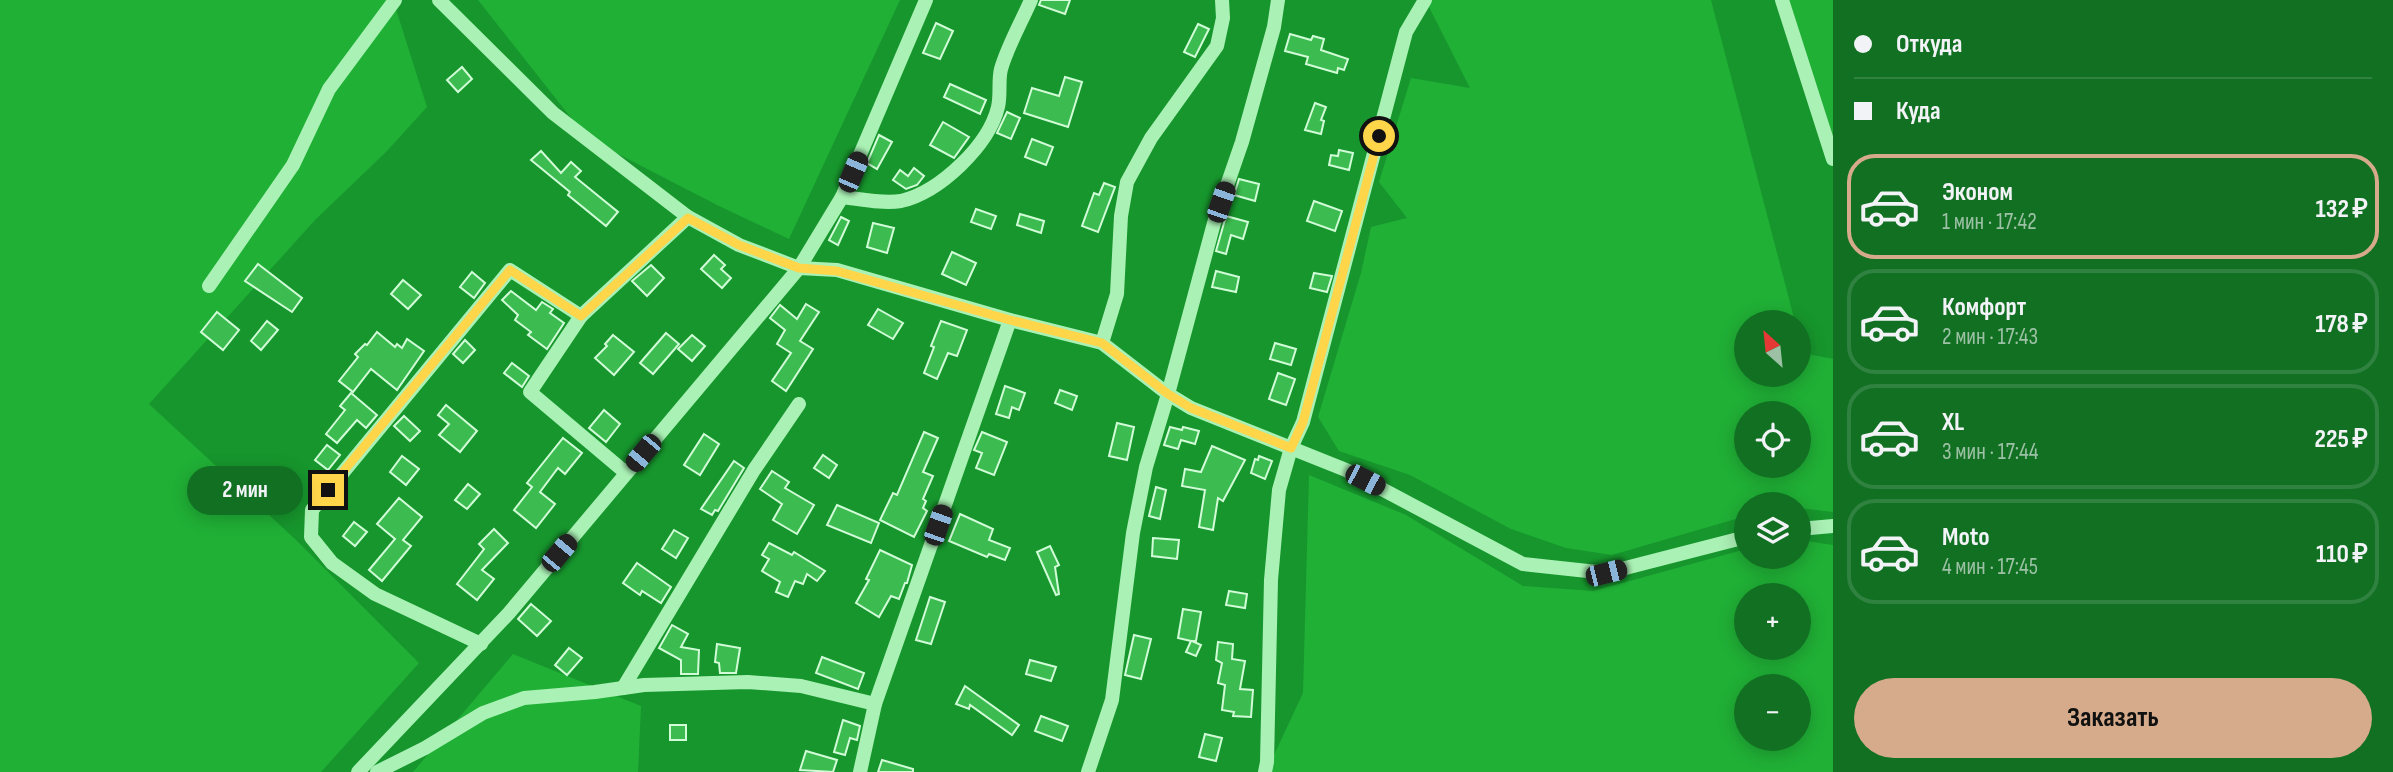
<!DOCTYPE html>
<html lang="ru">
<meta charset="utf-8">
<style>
:root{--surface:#117022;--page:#1a752a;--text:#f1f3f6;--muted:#9cc1a5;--line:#308240;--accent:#d6ab8b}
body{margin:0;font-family:"Sofia Sans Condensed",sans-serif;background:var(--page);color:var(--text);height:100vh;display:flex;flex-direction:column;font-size:26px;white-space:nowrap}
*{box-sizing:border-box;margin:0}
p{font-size:23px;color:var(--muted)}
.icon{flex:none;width:38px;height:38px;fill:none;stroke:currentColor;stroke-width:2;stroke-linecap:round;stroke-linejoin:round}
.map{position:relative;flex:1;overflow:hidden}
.drawer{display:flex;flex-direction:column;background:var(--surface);width:560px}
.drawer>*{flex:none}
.guide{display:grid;align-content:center;height:154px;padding:0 21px;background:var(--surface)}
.needle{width:46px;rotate:333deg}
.buttons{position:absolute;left:1734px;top:310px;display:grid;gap:14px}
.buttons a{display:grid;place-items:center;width:77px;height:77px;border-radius:50%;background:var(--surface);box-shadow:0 4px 18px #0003;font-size:35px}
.end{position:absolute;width:32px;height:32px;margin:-16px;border:9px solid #ffd54a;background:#111;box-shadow:0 0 0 4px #111}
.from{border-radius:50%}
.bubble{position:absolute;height:49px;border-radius:24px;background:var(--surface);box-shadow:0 4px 18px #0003;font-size:23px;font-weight:700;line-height:49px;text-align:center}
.car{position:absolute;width:21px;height:42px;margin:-21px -10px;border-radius:9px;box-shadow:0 0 5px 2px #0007;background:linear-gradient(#222 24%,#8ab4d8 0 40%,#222 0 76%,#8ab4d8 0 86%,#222 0)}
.guide b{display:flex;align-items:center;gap:24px;height:66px;font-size:26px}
.guide b+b{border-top:2px solid var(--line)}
.guide i{width:18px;height:18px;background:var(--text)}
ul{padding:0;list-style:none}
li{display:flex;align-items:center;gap:21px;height:105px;margin:0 14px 10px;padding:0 7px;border:4px solid var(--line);border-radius:28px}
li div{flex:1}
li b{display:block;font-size:26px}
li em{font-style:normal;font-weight:700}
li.selected{border-color:var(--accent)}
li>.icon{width:63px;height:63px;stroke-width:1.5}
.action{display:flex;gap:14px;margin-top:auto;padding:14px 21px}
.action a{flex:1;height:80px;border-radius:42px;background:var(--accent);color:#111;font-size:28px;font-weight:700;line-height:80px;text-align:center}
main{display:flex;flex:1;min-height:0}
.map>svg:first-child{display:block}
.green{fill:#20b036;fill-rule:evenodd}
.building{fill:#3cbc50;stroke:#d1fcd7;stroke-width:2}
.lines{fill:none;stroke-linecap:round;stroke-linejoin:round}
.minor{stroke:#aaf1b5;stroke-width:14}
.route{stroke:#ffd54a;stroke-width:9}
</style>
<main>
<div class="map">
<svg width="1833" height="772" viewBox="0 0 1833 772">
<rect width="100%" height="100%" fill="#17962d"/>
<g class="green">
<polygon points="0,0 393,0 427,107 386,152 315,220 149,404 295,539 419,663 321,772 0,772"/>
<polygon points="478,0 900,0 789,239 719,206 587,138"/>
<path d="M1431,0H1711L1795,322H1746V374H1799V338L1803,353L1833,359V512L1799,508V504H1746V516L1612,555L1566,548L1511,529L1410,475L1339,451L1318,417L1361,273L1371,227L1407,218L1379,182L1411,78L1470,88L1429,7ZM1746,413H1799V466H1746Z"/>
<polygon points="1789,0 1833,0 1833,136"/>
<path d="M1309,475L1406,515L1523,586L1593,591L1746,549V556H1799V540L1833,545V772H1266L1303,693ZM1746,595H1799V648H1746ZM1746,686H1799V738H1746Z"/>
<polygon points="513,654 641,706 638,772 413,772"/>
</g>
<g class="building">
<polygon points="1041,0 1070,0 1065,14 1039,5"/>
<polygon points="936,23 953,31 940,59 923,53"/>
<polygon points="1198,24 1209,29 1195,57 1184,52"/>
<polygon points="1290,34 1311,40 1313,36 1324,39 1321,50 1348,59 1344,70 1338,68 1337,73 1306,64 1308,57 1285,51"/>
<polygon points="462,67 472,79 458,92 447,80"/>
<polygon points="1065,77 1082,82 1068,127 1024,113 1032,88 1059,96"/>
<polygon points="950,84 986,100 980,114 944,97"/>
<polygon points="1315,103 1326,107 1321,120 1324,121 1321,134 1305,130"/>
<polygon points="1007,112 1020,118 1011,139 997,133"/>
<polygon points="943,122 969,137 954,158 930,145"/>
<polygon points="879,135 892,142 877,169 867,163"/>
<polygon points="1032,139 1053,147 1046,165 1025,157"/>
<polygon points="1339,150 1353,153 1349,170 1329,165 1331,155 1338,156"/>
<polygon points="541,151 561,173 571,162 581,171 575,177 618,212 606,226 568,195 570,192 531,160"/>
<polygon points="914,168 924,176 917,185 906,189 893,180 900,170 908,176"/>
<polygon points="1239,179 1259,184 1255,201 1234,195"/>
<polygon points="1104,183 1115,187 1098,232 1082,226 1094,193 1099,195"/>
<polygon points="1314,201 1342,211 1335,231 1307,221"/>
<polygon points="976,209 996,216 991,229 971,222"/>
<polygon points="1020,214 1044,221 1041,233 1017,225"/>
<polygon points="1226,216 1248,222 1243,239 1231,235 1226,254 1216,251"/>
<polygon points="841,217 849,221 838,245 829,240"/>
<polygon points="873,223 894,228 887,253 867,247"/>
<polygon points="952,252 976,263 966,285 942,274"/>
<polygon points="714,255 725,265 721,269 731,278 722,288 701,269"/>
<polygon points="258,264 302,298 292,312 245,281"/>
<polygon points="651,265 664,278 647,296 632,281"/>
<polygon points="1216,271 1239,277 1236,292 1212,287"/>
<polygon points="472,272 485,283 474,298 460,287"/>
<polygon points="1314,273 1332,276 1327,292 1310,288"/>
<polygon points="403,280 421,295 408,309 391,294"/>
<polygon points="511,291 536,310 542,302 553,309 550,313 564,323 547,349 528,335 531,332 515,320 518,315 502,300"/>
<polygon points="806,304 819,312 800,341 813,349 786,391 772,381 791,353 777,344 785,330 770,318 780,305 797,319"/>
<polygon points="878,309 903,323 893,339 868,325"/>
<polygon points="217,312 239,330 223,350 201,332"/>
<polygon points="267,321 278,330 261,350 251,341"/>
<polygon points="941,321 967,330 957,356 948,353 937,379 924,373 934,347 931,346"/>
<polygon points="377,332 395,347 397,344 402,348 407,339 424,351 397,390 371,369 353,392 339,381 358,357 355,354 365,344 367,345"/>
<polygon points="666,333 679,344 653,374 640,363"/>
<polygon points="613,335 634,352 614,375 595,358 607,346 605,344"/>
<polygon points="692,335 705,346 692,361 678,349"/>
<polygon points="465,340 475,350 463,363 453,354"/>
<polygon points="1275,343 1296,349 1291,365 1270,359"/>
<polygon points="512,363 529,376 522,387 504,373"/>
<polygon points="1278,373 1295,379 1286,405 1269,399"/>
<polygon points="1005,386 1025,393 1019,410 1012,407 1009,418 996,414"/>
<polygon points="1060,390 1077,396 1072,410 1055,403"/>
<polygon points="351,393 377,415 366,428 357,420 337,443 326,434 345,410 340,406"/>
<polygon points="446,405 477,431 460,452 439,435 449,424 438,415"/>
<polygon points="604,410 620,424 606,442 589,428"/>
<polygon points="404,416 420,431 410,441 394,426"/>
<polygon points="1117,423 1134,427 1127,460 1109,456"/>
<polygon points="1170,427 1182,430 1183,427 1199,431 1195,444 1181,440 1178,449 1164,445"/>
<polygon points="924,432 938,438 923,472 933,476 923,499 926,501 923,508 927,511 914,537 880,520 893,493 897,495"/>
<polygon points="982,432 1007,442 994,475 976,468 982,453 974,450"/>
<polygon points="704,434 719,444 700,475 684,465"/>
<polygon points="563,438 582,453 565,474 558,468 540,492 555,504 536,528 514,510 532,487 527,483"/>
<polygon points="327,445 340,455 328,470 315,460"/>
<polygon points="1212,446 1245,460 1223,501 1218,498 1213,530 1199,527 1205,490 1182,486 1185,469 1201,472"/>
<polygon points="823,455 837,465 829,478 814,468"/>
<polygon points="402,456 419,469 406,485 390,472"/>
<polygon points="1259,456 1272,461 1265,479 1251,473 1255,459 1258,460"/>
<polygon points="734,461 744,468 718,511 715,510 712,515 701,509"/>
<polygon points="772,471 789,482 785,488 814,505 797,534 773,520 782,504 760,489"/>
<polygon points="468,484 480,494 467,509 455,500"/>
<polygon points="1156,487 1166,490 1160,519 1149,516"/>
<polygon points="399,498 422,517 403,540 411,546 382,581 369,570 395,539 377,524"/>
<polygon points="837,505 879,523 871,543 827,525"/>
<polygon points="960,514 993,529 989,540 1010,548 1005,560 989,554 987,557 949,541"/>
<polygon points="354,522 367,532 355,546 343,536"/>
<polygon points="494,529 508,543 482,570 494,579 477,600 457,584 484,549 479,544"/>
<polygon points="674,530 688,538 676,558 662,549"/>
<polygon points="1153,538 1179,540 1177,559 1152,556"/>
<polygon points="769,543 792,555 794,552 825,571 817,581 807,574 803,584 795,581 788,597 776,592 780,582 762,571 769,559 762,555"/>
<polygon points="1050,546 1059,565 1055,567 1059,594 1056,595 1037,552"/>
<polygon points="880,550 912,565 907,583 905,583 899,599 891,596 879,617 856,603 869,580 866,579"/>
<polygon points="637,563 671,587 661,603 642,591 640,595 623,583"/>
<polygon points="1229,591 1247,594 1245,608 1226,605"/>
<polygon points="930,597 945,602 931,644 916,640"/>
<polygon points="531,604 551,621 537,636 518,619"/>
<polygon points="1183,609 1201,612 1196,641 1192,641 1201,645 1196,656 1186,652 1191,641 1178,638"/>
<polygon points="672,625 688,634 681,647 699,650 698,674 681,674 681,660 659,648"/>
<polygon points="1134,635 1151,639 1141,679 1125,675"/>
<polygon points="1218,642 1233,644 1232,659 1245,661 1240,689 1253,690 1251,717 1233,716 1234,712 1222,710 1225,685 1218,683 1222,663 1216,660"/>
<polygon points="717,644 740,648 736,673 720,673 719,663 715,662"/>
<polygon points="569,648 582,658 567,675 555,665"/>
<polygon points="822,657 864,673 858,689 816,673"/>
<polygon points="1030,660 1056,667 1051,681 1026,674"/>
<polygon points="965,686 1019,725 1012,735 970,705 969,709 956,704"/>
<polygon points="1041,716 1068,726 1062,741 1035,731"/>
<polygon points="843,720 860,726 857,740 850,738 845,755 834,752"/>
<rect x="670" y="725" width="16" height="15"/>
<polygon points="1205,734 1222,738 1216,761 1199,757"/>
<polygon points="806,751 837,760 833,772 800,770"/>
<polygon points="882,760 913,769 913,772 878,772"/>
</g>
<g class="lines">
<g class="minor">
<polyline points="439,0 553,113 688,217 739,245 799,268 837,270 1010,320 1102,343 1168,394 1191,408 1346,470 1523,564 1606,573 1746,537"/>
<polyline points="1782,0 1833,159"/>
<path d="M842,197C860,199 883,204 901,201C940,192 989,145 998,107C1001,94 998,81 1001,69C1008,45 1021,23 1031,0"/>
<polyline points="209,286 293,165 329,89 395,0"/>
<polyline points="581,316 530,392 626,473"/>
<polyline points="1102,343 1117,294 1121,216 1127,182 1151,138 1217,46 1223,18 1222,0"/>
<polyline points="1799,529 1833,526"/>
<polyline points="481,644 375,594 332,563 311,537 312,510 510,270 581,316 688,217"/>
<polyline points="623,688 754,470 799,404"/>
<polyline points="358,772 509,613 799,268 842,197 926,0"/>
<polyline points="377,772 425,748 483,713 524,698 595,692 644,685 748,682 801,686 875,704"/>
<polyline points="860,772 875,704 1010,320"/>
<polyline points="1088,772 1112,700 1133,533 1146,467 1168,394 1214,223 1242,142 1274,27 1278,0"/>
<polyline points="1265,772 1267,762 1271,580 1279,490 1291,448 1303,422 1406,32 1425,0"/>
</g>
</g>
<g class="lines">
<polyline class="route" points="328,490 510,270 581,316 688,218 739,245 799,268 837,271 1010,320 1102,343 1168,394 1191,408 1291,448 1303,422 1379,136"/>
</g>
</svg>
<div class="buttons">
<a><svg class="needle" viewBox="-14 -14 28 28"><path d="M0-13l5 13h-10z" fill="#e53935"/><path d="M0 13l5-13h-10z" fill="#9cc1a5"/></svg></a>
<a><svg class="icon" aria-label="locate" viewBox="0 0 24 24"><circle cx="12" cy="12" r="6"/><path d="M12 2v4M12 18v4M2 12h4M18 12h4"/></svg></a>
<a><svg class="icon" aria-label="layers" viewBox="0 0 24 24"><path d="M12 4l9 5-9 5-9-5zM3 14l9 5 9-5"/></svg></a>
<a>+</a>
<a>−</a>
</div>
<i class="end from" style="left:1379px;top:136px"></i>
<i class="end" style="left:328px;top:490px"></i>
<div class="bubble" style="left:187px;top:466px;width:116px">2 мин</div>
<i class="car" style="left:853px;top:172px;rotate:23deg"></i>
<i class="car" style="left:1221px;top:202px;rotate:19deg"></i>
<i class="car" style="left:643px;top:453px;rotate:220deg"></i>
<i class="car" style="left:1365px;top:480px;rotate:117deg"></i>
<i class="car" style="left:938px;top:525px;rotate:19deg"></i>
<i class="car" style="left:559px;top:553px;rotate:40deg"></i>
<i class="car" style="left:1606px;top:573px;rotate:76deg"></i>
</div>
<section class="drawer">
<div class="guide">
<b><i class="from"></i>Откуда</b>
<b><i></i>Куда</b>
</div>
<ul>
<li class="selected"><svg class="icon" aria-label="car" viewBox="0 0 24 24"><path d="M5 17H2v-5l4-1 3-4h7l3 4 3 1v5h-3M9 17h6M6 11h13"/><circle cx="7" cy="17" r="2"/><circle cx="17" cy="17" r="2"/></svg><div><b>Эконом</b><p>1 мин · 17:42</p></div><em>132 ₽</em></li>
<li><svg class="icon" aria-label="car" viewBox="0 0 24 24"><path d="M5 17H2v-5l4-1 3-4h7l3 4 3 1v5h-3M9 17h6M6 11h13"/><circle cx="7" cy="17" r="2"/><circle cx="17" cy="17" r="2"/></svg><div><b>Комфорт</b><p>2 мин · 17:43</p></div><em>178 ₽</em></li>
<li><svg class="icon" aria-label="car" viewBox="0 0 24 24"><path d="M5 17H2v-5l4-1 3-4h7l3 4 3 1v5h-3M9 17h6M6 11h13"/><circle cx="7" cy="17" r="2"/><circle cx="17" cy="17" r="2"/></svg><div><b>XL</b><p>3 мин · 17:44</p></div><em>225 ₽</em></li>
<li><svg class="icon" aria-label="car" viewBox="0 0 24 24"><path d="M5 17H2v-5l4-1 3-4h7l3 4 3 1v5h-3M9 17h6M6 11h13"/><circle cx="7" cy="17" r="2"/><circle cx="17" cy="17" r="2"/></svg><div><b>Moto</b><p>4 мин · 17:45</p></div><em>110 ₽</em></li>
</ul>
<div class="action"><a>Заказать</a></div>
</section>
</main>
